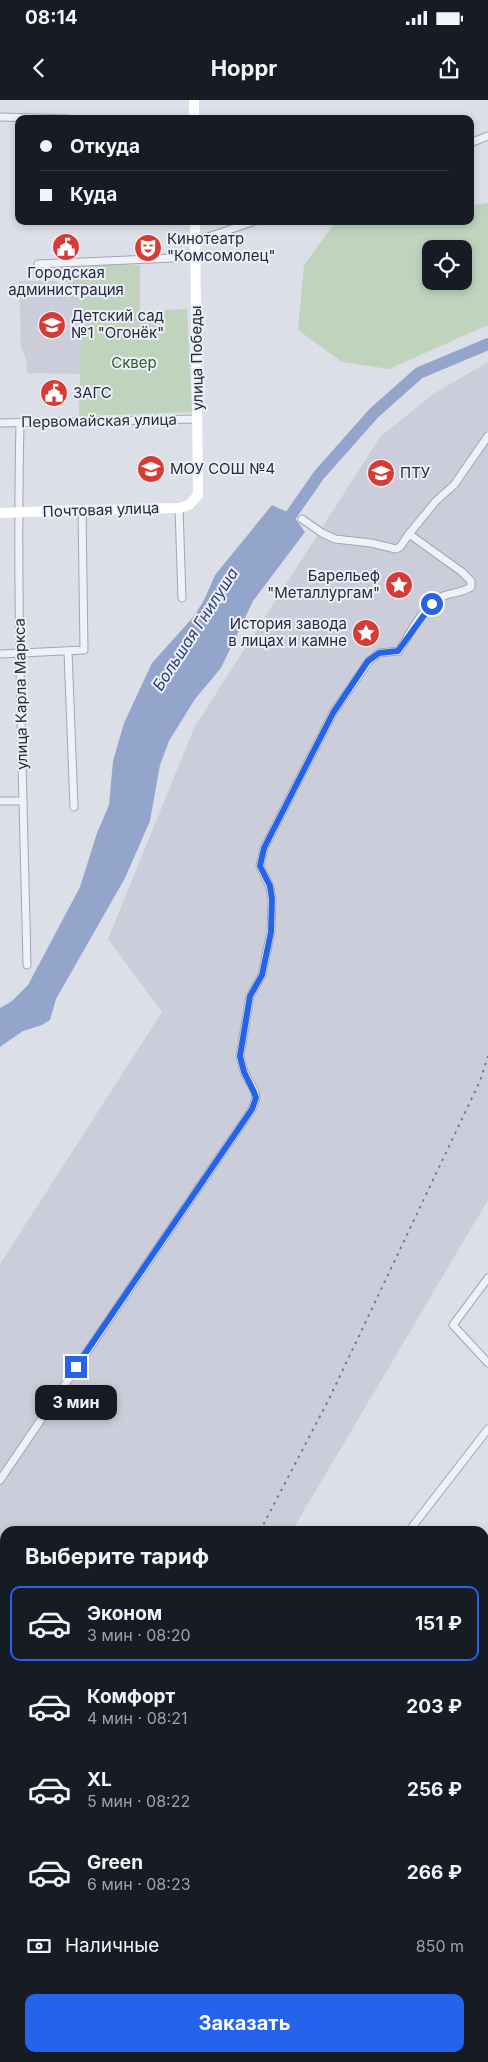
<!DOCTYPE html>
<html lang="ru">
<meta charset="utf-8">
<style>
:root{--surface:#171b24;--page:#242831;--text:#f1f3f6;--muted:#9ea1a6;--line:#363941;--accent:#2563eb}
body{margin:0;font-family:Inter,sans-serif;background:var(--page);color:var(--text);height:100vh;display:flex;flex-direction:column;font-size:19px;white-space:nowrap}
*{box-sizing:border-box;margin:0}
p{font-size:16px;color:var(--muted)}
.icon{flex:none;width:28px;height:28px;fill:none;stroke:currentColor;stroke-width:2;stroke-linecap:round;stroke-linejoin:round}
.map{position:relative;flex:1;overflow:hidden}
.panel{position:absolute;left:0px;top:1426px;width:489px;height:536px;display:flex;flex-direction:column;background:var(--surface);border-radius:15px 15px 0 0;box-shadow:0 2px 8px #0003}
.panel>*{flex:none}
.guide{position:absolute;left:15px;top:15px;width:459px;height:110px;border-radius:10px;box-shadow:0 2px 8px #0003;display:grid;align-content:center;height:110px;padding:0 25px;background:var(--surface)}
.fabs{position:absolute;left:422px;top:140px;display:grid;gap:10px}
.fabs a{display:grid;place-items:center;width:50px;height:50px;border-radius:10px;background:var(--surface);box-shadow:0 2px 8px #0003;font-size:25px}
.end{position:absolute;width:22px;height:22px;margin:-11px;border:6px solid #2563eb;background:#fff;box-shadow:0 0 0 2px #fff}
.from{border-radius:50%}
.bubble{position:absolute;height:35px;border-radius:10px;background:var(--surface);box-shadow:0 2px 8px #0003;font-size:16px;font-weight:700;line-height:35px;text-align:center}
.guide b{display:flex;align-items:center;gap:18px;height:48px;font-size:19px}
.guide b+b{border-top:1px solid var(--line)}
.guide i{width:12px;height:12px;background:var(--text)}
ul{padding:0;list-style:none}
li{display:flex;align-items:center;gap:15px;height:75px;margin:0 10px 8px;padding:0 15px;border:2px solid transparent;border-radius:10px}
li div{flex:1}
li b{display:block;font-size:19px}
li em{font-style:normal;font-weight:700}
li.current{border-color:var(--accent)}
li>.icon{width:45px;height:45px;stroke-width:1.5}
h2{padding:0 25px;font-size:22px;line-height:60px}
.pay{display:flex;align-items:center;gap:12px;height:55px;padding:0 25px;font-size:19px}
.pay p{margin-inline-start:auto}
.action{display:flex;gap:10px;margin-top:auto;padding:10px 25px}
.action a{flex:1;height:58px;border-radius:10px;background:var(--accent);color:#fff;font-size:20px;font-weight:700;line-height:58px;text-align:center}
.status{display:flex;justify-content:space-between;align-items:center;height:35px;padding:0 25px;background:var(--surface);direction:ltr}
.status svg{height:14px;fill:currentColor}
header{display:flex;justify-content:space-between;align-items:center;height:65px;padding:0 25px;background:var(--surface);font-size:22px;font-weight:700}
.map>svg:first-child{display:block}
.built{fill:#cbceda}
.green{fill:#bfd3bd;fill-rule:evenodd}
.water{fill:#94a5cc}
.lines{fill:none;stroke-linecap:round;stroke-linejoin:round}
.river{stroke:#94a5cc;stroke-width:12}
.minor-casing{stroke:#a2a5b2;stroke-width:9}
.minor{stroke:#f0f1f6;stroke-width:7}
.secondary{stroke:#fff;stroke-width:10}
.rail{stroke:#757b93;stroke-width:2;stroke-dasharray:2.5 5;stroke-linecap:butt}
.route{stroke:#2563eb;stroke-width:6}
.labels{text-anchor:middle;stroke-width:4;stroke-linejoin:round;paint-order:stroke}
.poi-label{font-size:15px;fill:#252a40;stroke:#eceff6;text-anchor:start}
.street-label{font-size:15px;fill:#252a40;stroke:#eceff6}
.park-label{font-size:15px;fill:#315d31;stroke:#eceff6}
.water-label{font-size:16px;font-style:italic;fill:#2c4077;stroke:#eceff6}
</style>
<div class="status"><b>08:14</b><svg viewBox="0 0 49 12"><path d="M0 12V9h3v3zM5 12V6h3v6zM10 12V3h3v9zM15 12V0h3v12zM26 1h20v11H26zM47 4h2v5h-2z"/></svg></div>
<header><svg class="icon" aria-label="back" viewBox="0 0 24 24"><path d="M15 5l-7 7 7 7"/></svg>Hoppr<svg class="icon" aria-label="share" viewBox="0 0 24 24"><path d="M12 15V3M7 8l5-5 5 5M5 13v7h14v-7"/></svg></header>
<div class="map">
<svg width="488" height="1962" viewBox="0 0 488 1962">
<rect width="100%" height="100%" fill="#dddfe8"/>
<g class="built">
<polygon points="19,181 56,181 85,202 84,274 27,273 26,259 21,247"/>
<polygon points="488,262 488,1100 292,1431 5,1431 5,1898 0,1905 0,1164 162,912 108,839 194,628 380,337 433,294"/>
</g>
<g class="green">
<path d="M488,103V225L389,269L342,262L298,230L304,165L336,121H470V106ZM431,149H464V181H431Z"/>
<polygon points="50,164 140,165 140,211 187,209 192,312 79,316 82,199"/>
<polygon points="484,1929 488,1929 488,1962 403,1962 405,1958 484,1958"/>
</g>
<polygon class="water" points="272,405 292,414 305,432 253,501 221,568 195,599 169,641 160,665 150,721 125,778 56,899 50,920 42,925 23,931 0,947 0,908 12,901 28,885 80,787 97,733 109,705 113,661 124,623 152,563 195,515 205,498 215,475"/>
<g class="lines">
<polyline class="river" points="282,428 319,375 374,313 419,273 488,244"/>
<g class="minor-casing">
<g id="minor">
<polyline points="0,17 69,19"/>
<polyline points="470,43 488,36"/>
<polyline points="195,139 208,137 255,121"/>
<polyline points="38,164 196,157"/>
<polyline points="0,323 197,319"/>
<path d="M20,324C16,504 23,684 27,865"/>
<polyline points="179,408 182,498"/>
<polyline points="302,419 322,433 335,439 371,443 396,449 400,447 409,434 436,401 454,385 488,336"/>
<polyline points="68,551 74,707"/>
<polyline points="0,554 84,550 82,410"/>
<polyline points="0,701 23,701"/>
<polyline points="488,1178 453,1225 488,1263"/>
<path d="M0,1380L252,1009L256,998L255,992L244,972L240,956L250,896L262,875L271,831L272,799L270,787L260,766L264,748L333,613L369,561L379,553L399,551C409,535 424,505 441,497C451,492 460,494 471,487V481L462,472L409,434"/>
<polyline points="409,1431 488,1329"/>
<polyline points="484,1481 488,1475"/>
<polyline points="484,1607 488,1597"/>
<polyline points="484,1647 488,1649"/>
<polyline points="484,1719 488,1721"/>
<polyline points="484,1785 488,1785"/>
<polyline points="484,1909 488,1909"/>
<polyline points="180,1958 180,1962"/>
<polyline points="396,1962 397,1958"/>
</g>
</g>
<use href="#minor" class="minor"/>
<g class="secondary">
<polyline points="194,0 194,19"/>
<polyline points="0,413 82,410 179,408 189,405 198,395 195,121"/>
</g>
<g class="rail">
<polyline points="260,1431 329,1299 480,981 488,956"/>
<polyline points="0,1838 5,1830"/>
</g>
</g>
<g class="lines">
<polyline class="route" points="76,1267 252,1009 256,998 254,992 244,972 240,956 250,896 262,875 271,832 272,799 270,786 260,766 264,748 333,613 368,561 379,553 398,551 432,504"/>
</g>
<defs>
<g id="civic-disc" transform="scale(1.4375)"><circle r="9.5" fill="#da3a35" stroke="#eceff6"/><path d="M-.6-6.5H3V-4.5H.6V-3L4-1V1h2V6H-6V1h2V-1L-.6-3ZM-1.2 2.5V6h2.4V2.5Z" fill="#fff"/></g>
<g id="theatre-disc" transform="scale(1.4375)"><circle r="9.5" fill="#da3a35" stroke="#eceff6"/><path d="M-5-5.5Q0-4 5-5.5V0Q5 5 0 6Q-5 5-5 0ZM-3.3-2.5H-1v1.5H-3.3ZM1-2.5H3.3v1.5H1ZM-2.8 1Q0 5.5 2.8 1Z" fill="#fff"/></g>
<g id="school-disc" transform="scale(1.4375)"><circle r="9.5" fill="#da3a35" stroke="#eceff6"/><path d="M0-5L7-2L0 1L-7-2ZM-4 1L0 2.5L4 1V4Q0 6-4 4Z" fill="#fff"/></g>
<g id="university-disc" transform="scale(1.4375)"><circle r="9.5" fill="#da3a35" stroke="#eceff6"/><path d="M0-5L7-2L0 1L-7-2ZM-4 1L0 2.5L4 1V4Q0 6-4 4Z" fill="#fff"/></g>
<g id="sight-disc" transform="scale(1.4375)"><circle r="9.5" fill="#da3a35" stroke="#eceff6"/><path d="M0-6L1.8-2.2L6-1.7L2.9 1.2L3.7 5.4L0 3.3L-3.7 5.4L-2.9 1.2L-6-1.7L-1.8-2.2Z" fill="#fff"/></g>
</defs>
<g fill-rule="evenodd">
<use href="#civic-disc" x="66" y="147"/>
<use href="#theatre-disc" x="148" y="148"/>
<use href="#school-disc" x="52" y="225"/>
<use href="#civic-disc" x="54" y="293"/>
<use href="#school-disc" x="151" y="369"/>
<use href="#university-disc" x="381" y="373"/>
<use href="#sight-disc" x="399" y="485"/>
<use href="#sight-disc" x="366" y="533"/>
</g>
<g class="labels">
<g class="poi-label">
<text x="167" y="144">Кинотеатр<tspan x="167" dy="17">"Комсомолец"</tspan></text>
<text x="66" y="178" text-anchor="middle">Городская<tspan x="66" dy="17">администрация</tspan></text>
<text x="71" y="221">Детский сад<tspan x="71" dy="17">№1 "Огонёк"</tspan></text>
<text x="73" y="298">ЗАГС</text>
<text x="170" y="374">МОУ СОШ №4</text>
<text x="400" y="378">ПТУ</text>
<text x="380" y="481" text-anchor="end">Барельеф<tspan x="380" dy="17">"Металлургам"</tspan></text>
<text x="347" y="529" text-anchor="end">История завода<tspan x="347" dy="17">в лицах и камне</tspan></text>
</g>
<g class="street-label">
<text transform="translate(197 258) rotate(-91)" y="5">улица Победы</text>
<text transform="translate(99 321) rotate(-1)" y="5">Первомайская улица</text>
<text transform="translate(101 410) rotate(-2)" y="5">Почтовая улица</text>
<text transform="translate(21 594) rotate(-91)" y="5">улица Карла Маркса</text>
</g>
<g class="park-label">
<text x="134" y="268">Сквер</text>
</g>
<g class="water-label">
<text transform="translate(195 529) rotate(-57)" y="6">Большая Гнилуша</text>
</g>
</g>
</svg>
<div class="fabs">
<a><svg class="icon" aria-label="locate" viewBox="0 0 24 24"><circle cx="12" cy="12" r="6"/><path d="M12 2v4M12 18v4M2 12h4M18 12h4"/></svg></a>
</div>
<i class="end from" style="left:432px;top:504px"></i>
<i class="end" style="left:76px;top:1267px"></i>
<div class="bubble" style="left:35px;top:1285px;width:82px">3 мин</div>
<div class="guide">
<b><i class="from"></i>Откуда</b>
<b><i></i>Куда</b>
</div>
<section class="panel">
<h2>Выберите тариф</h2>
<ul>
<li class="current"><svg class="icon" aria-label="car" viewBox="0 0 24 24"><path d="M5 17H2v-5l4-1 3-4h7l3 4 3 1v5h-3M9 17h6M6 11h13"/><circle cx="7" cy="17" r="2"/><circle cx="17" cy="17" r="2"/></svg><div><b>Эконом</b><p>3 мин · 08:20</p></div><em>151 ₽</em></li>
<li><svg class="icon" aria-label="car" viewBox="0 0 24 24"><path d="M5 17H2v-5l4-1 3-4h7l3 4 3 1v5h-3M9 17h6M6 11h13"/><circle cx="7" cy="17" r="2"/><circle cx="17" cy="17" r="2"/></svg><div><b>Комфорт</b><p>4 мин · 08:21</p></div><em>203 ₽</em></li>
<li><svg class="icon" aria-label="car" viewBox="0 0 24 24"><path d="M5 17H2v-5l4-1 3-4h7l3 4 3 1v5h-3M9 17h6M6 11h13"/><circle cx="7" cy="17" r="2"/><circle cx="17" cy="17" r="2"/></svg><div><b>XL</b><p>5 мин · 08:22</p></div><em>256 ₽</em></li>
<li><svg class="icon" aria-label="car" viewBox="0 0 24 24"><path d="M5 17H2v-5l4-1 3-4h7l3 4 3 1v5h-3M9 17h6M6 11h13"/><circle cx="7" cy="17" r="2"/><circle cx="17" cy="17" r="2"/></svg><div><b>Green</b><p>6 мин · 08:23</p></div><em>266 ₽</em></li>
</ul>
<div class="pay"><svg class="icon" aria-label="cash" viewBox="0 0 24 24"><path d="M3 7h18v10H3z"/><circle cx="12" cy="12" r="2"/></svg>Наличные<p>850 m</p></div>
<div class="action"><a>Заказать</a></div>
</section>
</div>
